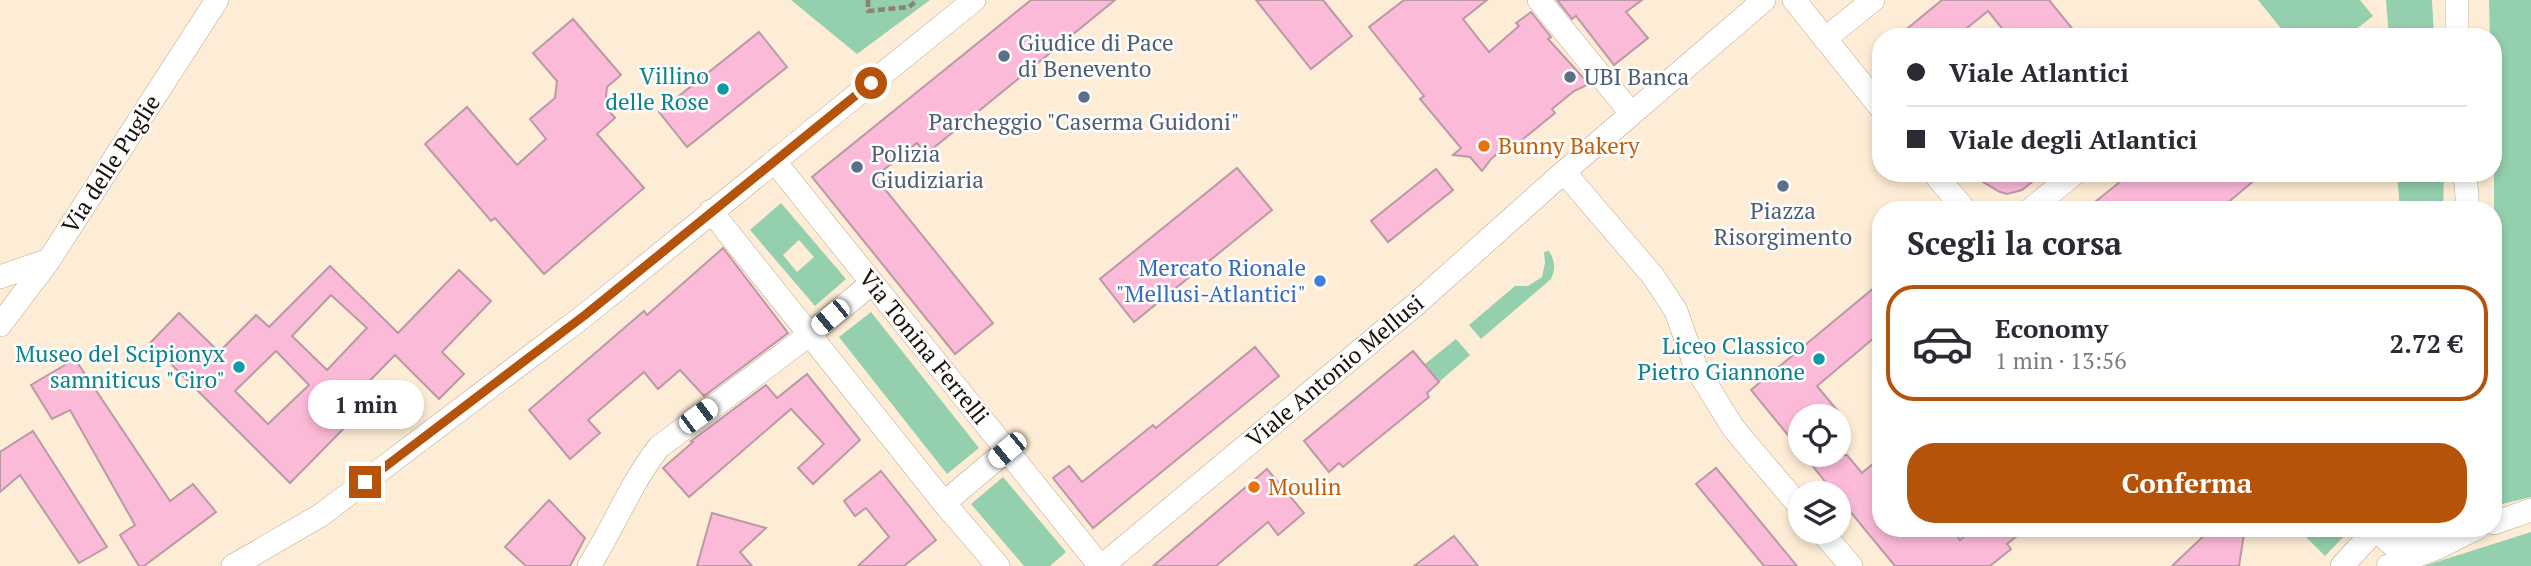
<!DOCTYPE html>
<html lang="it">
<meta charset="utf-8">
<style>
:root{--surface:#fff;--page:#f7f7f7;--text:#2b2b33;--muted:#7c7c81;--line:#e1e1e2;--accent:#b45309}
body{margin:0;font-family:"PT Serif",serif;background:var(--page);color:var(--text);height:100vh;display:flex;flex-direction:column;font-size:26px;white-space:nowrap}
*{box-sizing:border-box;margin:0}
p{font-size:23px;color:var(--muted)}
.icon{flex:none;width:38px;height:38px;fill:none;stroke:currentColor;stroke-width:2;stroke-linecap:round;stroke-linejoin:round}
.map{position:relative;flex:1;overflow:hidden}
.details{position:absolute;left:1872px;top:201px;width:630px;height:336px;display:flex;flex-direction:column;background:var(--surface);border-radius:28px;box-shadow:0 4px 10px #0003}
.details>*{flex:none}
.hud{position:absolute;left:1872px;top:28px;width:630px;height:154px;border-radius:28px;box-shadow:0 4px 10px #0003;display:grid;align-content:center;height:154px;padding:0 35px;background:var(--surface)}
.tools{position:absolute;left:1788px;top:404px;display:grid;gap:14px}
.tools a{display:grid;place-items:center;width:63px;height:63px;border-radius:50%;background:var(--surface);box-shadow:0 4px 10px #0003;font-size:35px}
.end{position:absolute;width:32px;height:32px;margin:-16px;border:9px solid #b45309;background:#fff;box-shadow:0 0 0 4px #fff}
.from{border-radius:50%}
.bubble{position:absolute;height:49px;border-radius:24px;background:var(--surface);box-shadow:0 4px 10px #0003;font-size:23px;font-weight:700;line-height:49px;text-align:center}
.car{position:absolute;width:21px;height:42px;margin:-21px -10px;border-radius:9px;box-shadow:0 0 5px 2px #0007;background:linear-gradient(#fff 24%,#345 0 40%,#fff 0 76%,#345 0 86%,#fff 0)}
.hud b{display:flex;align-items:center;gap:24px;height:66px;font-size:26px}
.hud b+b{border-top:2px solid var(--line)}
.hud i{width:18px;height:18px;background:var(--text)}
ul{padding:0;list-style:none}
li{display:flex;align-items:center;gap:21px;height:116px;margin:0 14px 10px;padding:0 21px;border:4px solid transparent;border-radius:28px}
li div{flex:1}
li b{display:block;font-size:26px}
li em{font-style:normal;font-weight:700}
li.current{border-color:var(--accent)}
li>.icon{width:63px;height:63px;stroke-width:1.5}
h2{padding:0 35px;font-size:32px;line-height:84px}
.primary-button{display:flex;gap:14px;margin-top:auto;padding:14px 35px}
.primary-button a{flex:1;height:80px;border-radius:28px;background:var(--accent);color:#fff;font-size:28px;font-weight:700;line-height:80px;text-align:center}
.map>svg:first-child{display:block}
.green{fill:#94cfae;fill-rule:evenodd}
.building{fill:#fbbad8;stroke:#ba99a7;stroke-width:2;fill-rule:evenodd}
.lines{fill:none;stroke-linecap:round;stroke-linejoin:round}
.minor-casing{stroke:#bba78c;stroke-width:24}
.path{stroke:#8d8171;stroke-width:4.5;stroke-dasharray:7 3.5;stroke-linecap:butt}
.minor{stroke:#fff;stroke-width:23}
.route{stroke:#b45309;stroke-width:9}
.service-dot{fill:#5c6f8a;stroke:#fdfdfd;stroke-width:2.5}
.culture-dot{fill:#0f9aa8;stroke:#fdfdfd;stroke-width:2.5}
.food-dot{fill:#e8710a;stroke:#fdfdfd;stroke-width:2.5}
.shop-dot{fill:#3f7fe0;stroke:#fdfdfd;stroke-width:2.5}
.labels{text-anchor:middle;stroke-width:5;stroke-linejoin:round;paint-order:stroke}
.service-label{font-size:23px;fill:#4e5e75;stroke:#fdfdfd;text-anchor:start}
.culture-label{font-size:23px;fill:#0d838f;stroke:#fdfdfd;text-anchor:end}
.food-label{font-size:23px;fill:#c56008;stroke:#fdfdfd;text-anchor:start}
.street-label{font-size:23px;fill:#181107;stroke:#fdfdfd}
.shop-label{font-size:23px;fill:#366cbe;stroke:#fdfdfd;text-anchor:end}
</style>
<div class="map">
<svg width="2531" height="566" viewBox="0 0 2531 566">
<rect width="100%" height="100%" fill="#feedd6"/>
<g class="green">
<polygon points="791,0 930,0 857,54"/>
<polygon points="2258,0 2360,0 2373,16 2346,37 2288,37"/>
<polygon points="2386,0 2432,0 2434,37 2389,37"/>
<polygon points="2489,0 2531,0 2531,497 2494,506 2494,37 2490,37"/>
<polygon points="2397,173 2444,173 2443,210 2400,210"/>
<path d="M781,203L846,279L815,306L750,230ZM799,240L814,257L797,272L783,255Z"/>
<path d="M1549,251C1555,262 1556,267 1551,279L1481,339L1469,325L1515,286H1528L1542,277L1545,263L1544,252Z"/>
<polygon points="871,312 979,448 947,474 839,337"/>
<polygon points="1456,339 1470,355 1439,382 1425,364"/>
<polygon points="1003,477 1066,552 1050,566 1024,566 971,504"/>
<polygon points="2298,529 2351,529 2325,556"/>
<polygon points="2531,532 2531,566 2424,566 2427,565"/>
</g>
<g class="building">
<polygon points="1031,0 1115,0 926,154 917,143 875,177 993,323 955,354 812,177"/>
<polygon points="1256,0 1323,0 1352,36 1311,69"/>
<polygon points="1404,0 1487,0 1463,19 1489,52 1519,26 1516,23 1531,12 1551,37 1548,39 1589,84 1574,91 1552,109 1555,113 1517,144 1513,141 1492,158 1482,171 1470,157 1453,155 1461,148 1420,99 1424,96 1369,27"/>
<polygon points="1557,0 1642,0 1626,12 1648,38 1614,65 1576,16 1572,19"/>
<polygon points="1942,0 2049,0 2079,37 2009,37 1988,11 1956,37 1897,37"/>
<polygon points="573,19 621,75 607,87 605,106 615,118 597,134 644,188 544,274 495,218 491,221 425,144 467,107 517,165 546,139 530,119 555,98 557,81 533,53"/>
<polygon points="759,32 787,67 687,147 659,112"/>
<polygon points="1237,168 1272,210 1134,322 1100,279"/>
<polygon points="1436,169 1453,190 1388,242 1371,221"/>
<polygon points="1968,173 2043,173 2022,190 2007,194 2000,192"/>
<polygon points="2131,173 2263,173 2219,210 2085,210"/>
<polygon points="723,248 788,333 704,396 680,370 658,389 644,372 588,420 600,433 570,459 529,410 644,311 647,315"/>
<path d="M330,266L398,333L459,270L491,301L442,352L464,374L439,399L395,355L348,403L359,413L290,483L150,343L179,313L219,352L256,315L269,327ZM331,295L367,328L327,370L292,336ZM276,351L309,385L268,424L235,391Z"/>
<polygon points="1881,282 1881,332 1817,386 1842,416 1801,416 1801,451 1751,390"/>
<polygon points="1255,347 1279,376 1093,528 1053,478 1069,466 1082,482 1153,425 1156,428"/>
<polygon points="1413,351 1439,382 1427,393 1429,397 1343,467 1339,463 1329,472 1304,441"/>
<polygon points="75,359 170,501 193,484 216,512 144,566 139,566 120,535 135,525 70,410 52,419 31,385"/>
<polygon points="807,374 860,440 813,484 798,468 824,444 791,409 689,497 663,468 693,442 691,441 766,385 777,398"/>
<polygon points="33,431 107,547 79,563 20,475 0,492 0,452"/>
<polygon points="1804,455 1847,455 1862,473 1881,457 1881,528 1950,528 1960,540 1974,528 2027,528 2007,544 2011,549 1990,566 1895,566 1839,498 1839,494 1835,494"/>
<polygon points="1716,468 1797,566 1764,566 1696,484"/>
<polygon points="1267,469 1304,513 1278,535 1268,522 1216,566 1153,566"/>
<polygon points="881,471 936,540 904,566 858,566 889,537 866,508 855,516 844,501"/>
<polygon points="549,500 585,538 570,566 526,566 505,547"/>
<polygon points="712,513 766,528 740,552 752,566 697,566"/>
<polygon points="2212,528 2245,528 2239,566 2172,566"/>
<polygon points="1454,536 1478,566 1414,566"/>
</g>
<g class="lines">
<g class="minor-casing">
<g id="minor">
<polyline points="1539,0 1631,113"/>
<polyline points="1794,0 1881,108"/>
<polyline points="2457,37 2457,0"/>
<polyline points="1825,39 1873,0"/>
<polyline points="775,162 1100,566"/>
<polyline points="1564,172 1653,276 1676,311 1696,368 1734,429 1801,508"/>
<polyline points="1934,173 1965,210"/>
<polyline points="2465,173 2468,210"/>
<polyline points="2030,210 2075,173"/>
<polyline points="711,211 944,503 998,566"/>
<polyline points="0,277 49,260"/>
<polyline points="0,325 49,260 217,0"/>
<polyline points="944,503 1007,450"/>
<polyline points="2494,523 2531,510"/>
<polyline points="2403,528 2427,533 2460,531"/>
<path d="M2377,529C2393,548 2398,551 2423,553"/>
<polyline points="1822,532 1851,566"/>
<polyline points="233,566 321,515 585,315 974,0"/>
<path d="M589,566C614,527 630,484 659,447L809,335L872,283"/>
<polyline points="1102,566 1415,305 1564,172 1764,0"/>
<polyline points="2342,566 2377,528"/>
<polyline points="2388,566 2437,548 2477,528"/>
</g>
</g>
<polyline class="path" points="868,0 868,11 909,7 917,0"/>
<use href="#minor" class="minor"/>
</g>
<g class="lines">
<polyline class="route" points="365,482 585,315 871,83"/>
</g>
<g class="service-dot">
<circle cx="1004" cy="56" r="7"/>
<circle cx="1570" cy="77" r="7"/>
<circle cx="1084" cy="97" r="7"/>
<circle cx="857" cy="167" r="7"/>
<circle cx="1783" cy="186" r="7"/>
</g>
<g class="culture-dot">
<circle cx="723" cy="89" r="7"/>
<circle cx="1819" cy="359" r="7"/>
<circle cx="239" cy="367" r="7"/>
</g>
<g class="food-dot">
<circle cx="1484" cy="146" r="7"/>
<circle cx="1254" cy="487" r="7"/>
</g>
<circle class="shop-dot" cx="1320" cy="281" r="7"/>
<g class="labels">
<g class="service-label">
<text x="1018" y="51">Giudice di Pace<tspan x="1018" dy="26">di Benevento</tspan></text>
<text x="1584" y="85">UBI Banca</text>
<text x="1084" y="130" text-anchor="middle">Parcheggio "Caserma Guidoni"</text>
<text x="871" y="162">Polizia<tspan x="871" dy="26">Giudiziaria</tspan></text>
<text x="1783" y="219" text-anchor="middle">Piazza<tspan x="1783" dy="26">Risorgimento</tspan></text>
</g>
<g class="culture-label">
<text x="709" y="84">Villino<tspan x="709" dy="26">delle Rose</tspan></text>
<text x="1805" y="354">Liceo Classico<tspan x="1805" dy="26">Pietro Giannone</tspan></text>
<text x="225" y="362">Museo del Scipionyx<tspan x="225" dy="26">samniticus "Ciro"</tspan></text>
</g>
<g class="food-label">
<text x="1498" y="154">Bunny Bakery</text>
<text x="1268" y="495">Moulin</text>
</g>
<g class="street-label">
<text transform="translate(111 164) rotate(-57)" y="8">Via delle Puglie</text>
<text transform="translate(924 347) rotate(51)" y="8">Via Tonina Ferrelli</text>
<text transform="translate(1335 371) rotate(-40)" y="8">Viale Antonio Mellusi</text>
</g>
<g class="shop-label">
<text x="1306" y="276">Mercato Rionale<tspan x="1306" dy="26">"Mellusi-Atlantici"</tspan></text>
</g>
</g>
</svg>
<div class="tools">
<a><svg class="icon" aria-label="locate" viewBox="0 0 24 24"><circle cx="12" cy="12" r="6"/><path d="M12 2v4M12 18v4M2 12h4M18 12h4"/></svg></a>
<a><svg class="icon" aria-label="layers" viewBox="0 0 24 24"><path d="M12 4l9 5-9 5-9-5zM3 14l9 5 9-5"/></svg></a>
</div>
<i class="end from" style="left:871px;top:83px"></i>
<i class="end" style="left:365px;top:482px"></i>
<div class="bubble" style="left:308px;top:380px;width:116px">1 min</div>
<i class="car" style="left:830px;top:317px;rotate:230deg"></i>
<i class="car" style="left:698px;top:416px;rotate:53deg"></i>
<i class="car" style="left:1007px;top:450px;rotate:230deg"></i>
<div class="hud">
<b><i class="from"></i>Viale Atlantici</b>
<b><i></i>Viale degli Atlantici</b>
</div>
<section class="details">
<h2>Scegli la corsa</h2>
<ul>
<li class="current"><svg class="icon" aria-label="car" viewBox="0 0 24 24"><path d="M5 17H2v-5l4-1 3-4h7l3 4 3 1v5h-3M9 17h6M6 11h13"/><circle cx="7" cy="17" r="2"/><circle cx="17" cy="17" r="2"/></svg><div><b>Economy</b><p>1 min · 13:56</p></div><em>2.72 €</em></li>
</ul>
<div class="primary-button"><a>Conferma</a></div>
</section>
</div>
